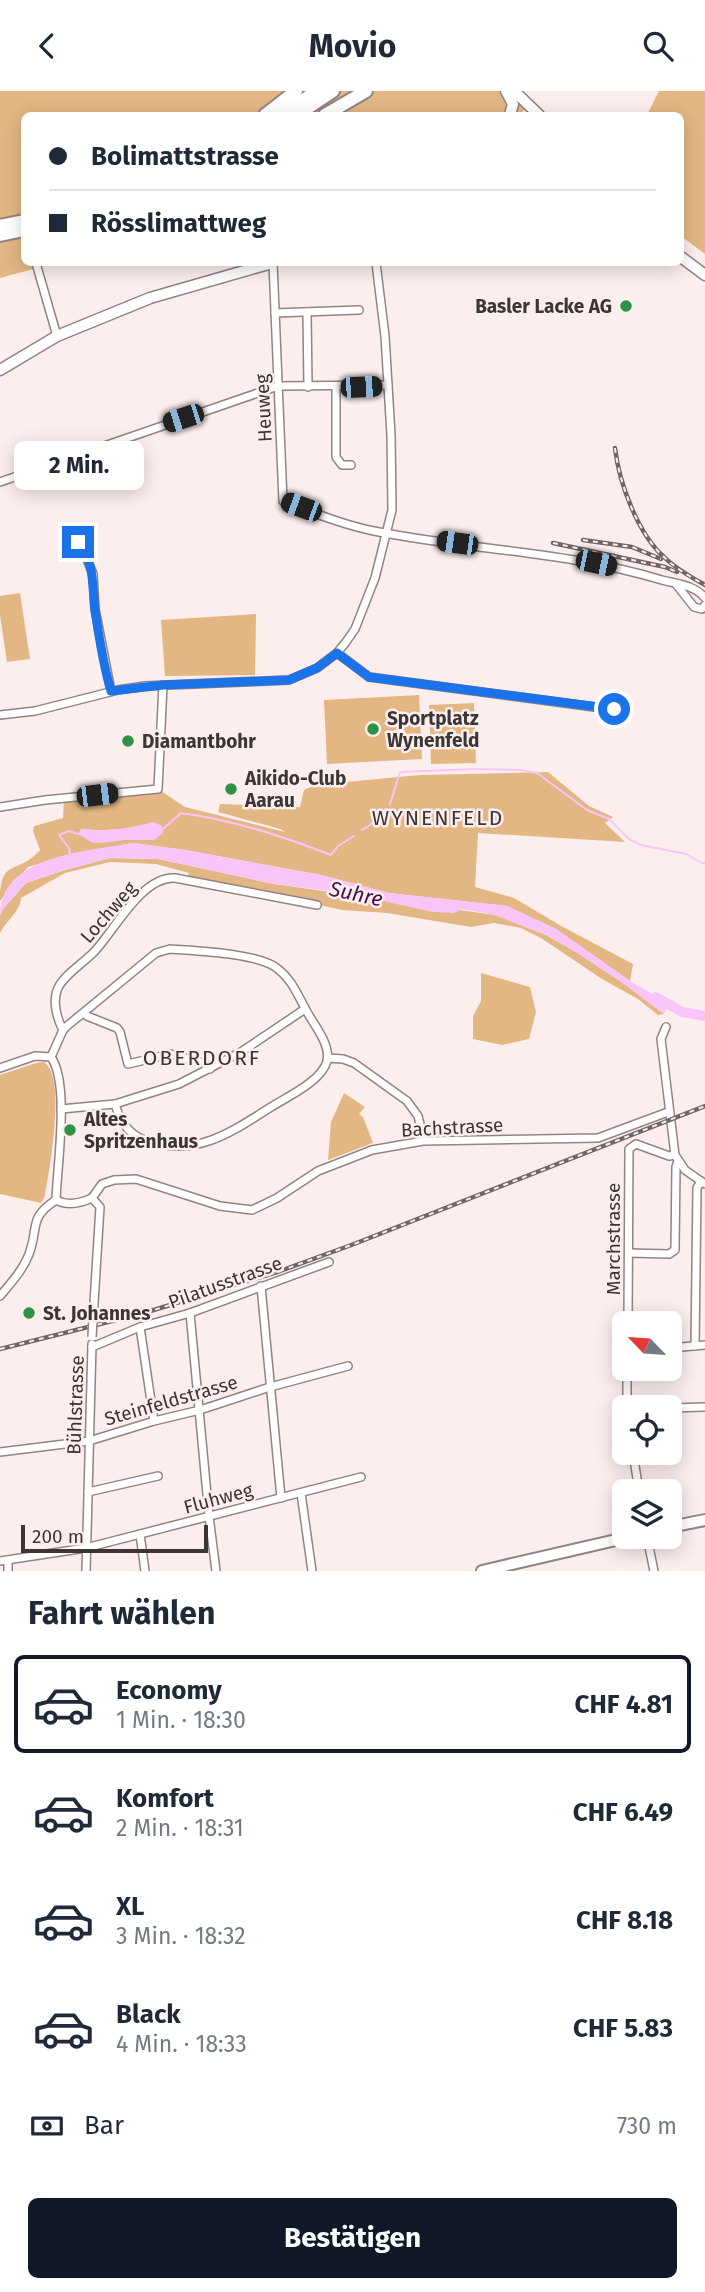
<!DOCTYPE html>
<html lang="de">
<meta charset="utf-8">
<style>
:root{--surface:#fff;--page:#f2f2f3;--text:#1f2937;--muted:#747a83;--line:#e0e1e3;--accent:#111827}
body{margin:0;font-family:"Fira Sans",sans-serif;background:var(--page);color:var(--text);height:100vh;display:flex;flex-direction:column;font-size:26px;white-space:nowrap}
*{box-sizing:border-box;margin:0}
p{font-size:23px;color:var(--muted)}
.icon{flex:none;width:38px;height:38px;fill:none;stroke:currentColor;stroke-width:2;stroke-linecap:round;stroke-linejoin:round}
.map{position:relative;height:1480px;overflow:hidden}
.sheet{display:flex;flex-direction:column;background:var(--surface);flex:1}
.sheet>*{flex:none}
.top-card{position:absolute;left:21px;top:21px;width:663px;height:154px;border-radius:10px;box-shadow:0 4px 18px #0003;display:grid;align-content:center;height:154px;padding:0 28px;background:var(--surface)}
.needle{width:46px;rotate:295deg}
.buttons{position:absolute;left:612px;top:1220px;display:grid;gap:14px}
.buttons a{display:grid;place-items:center;width:70px;height:70px;border-radius:10px;background:var(--surface);box-shadow:0 4px 18px #0003;font-size:35px}
.scale{position:absolute;left:21px;bottom:18px;width:187px;box-sizing:border-box;padding-left:7px;border:4px solid #3c3535;border-top:0;font-size:19px;line-height:24px;white-space:nowrap;color:#3c3535;-webkit-text-stroke:5px #fdeeee;paint-order:stroke}
.end{position:absolute;width:32px;height:32px;margin:-16px;border:9px solid #1a73e8;background:#fff;box-shadow:0 0 0 4px #fff}
.from{border-radius:50%}
.bubble{position:absolute;height:49px;border-radius:10px;background:var(--surface);box-shadow:0 4px 18px #0003;font-size:23px;font-weight:700;line-height:49px;text-align:center}
.car{position:absolute;width:21px;height:42px;margin:-21px -10px;border-radius:9px;box-shadow:0 0 5px 2px #0007;background:linear-gradient(#222 24%,#8ab4d8 0 40%,#222 0 76%,#8ab4d8 0 86%,#222 0)}
.top-card b{display:flex;align-items:center;gap:24px;height:66px;font-size:26px}
.top-card b+b{border-top:2px solid var(--line)}
.top-card i{width:18px;height:18px;background:var(--text)}
ul{padding:0;list-style:none}
li{display:flex;align-items:center;gap:21px;height:98px;margin:0 14px 10px;padding:0 14px;border:4px solid transparent;border-radius:10px}
li div{flex:1}
li b{display:block;font-size:26px}
li em{font-style:normal;font-weight:700}
li.on{border-color:var(--accent)}
li>.icon{width:63px;height:63px;stroke-width:1.5}
h2{padding:0 28px;font-size:32px;line-height:84px}
.pay{display:flex;align-items:center;gap:18px;height:77px;padding:0 28px;font-size:26px}
.pay p{margin-inline-start:auto}
.button{display:flex;gap:14px;margin-top:auto;padding:14px 28px}
.button a{flex:1;height:80px;border-radius:10px;background:var(--accent);color:#fff;font-size:28px;font-weight:700;line-height:80px;text-align:center}
header{display:flex;justify-content:space-between;align-items:center;height:91px;padding:0 28px;background:var(--surface);font-size:32px;font-weight:700}
.map>svg:first-child{display:block}
.green{fill:#e3b784;fill-rule:evenodd}
.water{fill:#f9c5f9}
.lines{fill:none;stroke-linecap:round;stroke-linejoin:round}
.stream{stroke:#f9c5f9;stroke-width:2}
.river{stroke:#f9c5f9;stroke-width:10}
.minor-casing{stroke:#938383;stroke-width:10}
.secondary-casing{stroke:#938383;stroke-width:13}
.primary-casing{stroke:#938383;stroke-width:14}
.motorway-casing{stroke:#938383;stroke-width:16}
.minor{stroke:#fff;stroke-width:7}
.secondary{stroke:#fff;stroke-width:10}
.primary{stroke:#fff;stroke-width:10}
.motorway{stroke:#fff;stroke-width:12}
.rail-casing{stroke:#6f6666;stroke-width:4.5}
.rail{stroke:#fdeeee;stroke-width:2;stroke-dasharray:5;stroke-linecap:butt}
.minor-bridge-casing{stroke:#938383;stroke-width:10;stroke-linecap:butt}
.minor-bridge{stroke:#fff;stroke-width:7}
.route{stroke:#1a73e8;stroke-width:9}
.poi-dot{fill:#2d9146;stroke:#fdeeee;stroke-width:2.5}
.labels{text-anchor:middle;stroke-width:5;stroke-linejoin:round;paint-order:stroke}
.poi-label{font-size:19px;font-weight:bold;fill:#3c3535;stroke:#fdeeee;text-anchor:start}
.street-label{font-size:19px;fill:#3c3535;stroke:#fdeeee}
.neighbourhood-label{font-size:21px;letter-spacing:2px;fill:#3c3535;stroke:#fdeeee}
.water-label{font-size:21px;font-style:italic;fill:#450d47;stroke:#fdeeee}
</style>
<header><svg class="icon" aria-label="back" viewBox="0 0 24 24"><path d="M15 5l-7 7 7 7"/></svg>Movio<svg class="icon" aria-label="search" viewBox="0 0 24 24"><circle cx="10" cy="10" r="6"/><path d="M15 15l6 6"/></svg></header>
<div class="map">
<svg width="705" height="1480" viewBox="0 0 705 1480">
<rect width="100%" height="100%" fill="#fdeeee"/>
<g class="green">
<polygon points="0,0 512,0 528,14 520,24 24,24 24,172 36,172 37,177 0,187"/>
<polygon points="659,0 705,0 705,163 681,145 681,24 647,24"/>
<polygon points="20,502 30,568 7,571 0,524 0,505"/>
<polygon points="256,523 255,584 165,585 161,529"/>
<polygon points="419,604 422,668 327,673 324,609"/>
<polygon points="474,612 476,672 431,673 429,614"/>
<path d="M548,681L589,715L613,726L605,732L625,751L478,742L475,796L514,807L563,836L633,873L630,890L556,838L507,815L389,802L321,784L185,759L133,752L77,762L28,776L0,810C0,765 18,785 40,759L33,740L34,735L63,727L64,708L158,698L185,716L285,741L280,738L218,721L220,713L300,716L304,699L315,694L419,684ZM154,731C132,744 118,754 91,751L81,738C106,741 130,738 154,731Z"/>
<path d="M110,767L158,768L274,793L495,824L546,844L576,861L623,892L664,923L658,924L638,908L602,888L541,847L521,837L494,832L471,836L387,822L342,819L188,785L189,782L156,773L110,771L65,782L21,807C20,821 6,830 0,842V825L3,818L26,792L65,779Z"/>
<polygon points="481,882 530,896 536,921 529,948 502,954 473,948 473,925 481,910"/>
<path d="M44,971C67,986 49,1080 45,1105L41,1112L0,1103V984L36,972Z"/>
<polygon points="344,1002 365,1016 359,1023 363,1026 373,1052 328,1069 331,1031"/>
</g>
<g class="water">
<path d="M154,731L162,735L163,742L154,749H124L101,752L91,751L78,743L81,738C106,741 130,738 154,731Z"/>
<path d="M133,752L185,759L321,784L389,802L507,815L556,838L630,890L668,912L664,923L623,892L576,861L546,844L495,824L461,818L454,822L433,821L346,802L274,793L158,768L110,767L64,779L26,792L3,818L0,824C0,764 89,760 133,752Z"/>
</g>
<g class="lines">
<g class="stream">
<polyline points="390,713 400,681 477,678 521,679 537,682 587,719 609,728 629,748 641,754 686,763 702,772 705,772"/>
<path d="M163,738L181,722C233,729 283,745 331,764L338,755L354,745"/>
<polyline points="362,739 370,734 386,718"/>
<polyline points="70,764 69,757 59,744 69,740 78,743"/>
</g>
<polyline class="river" points="656,906 682,921 705,925"/>
<g class="minor-casing">
<g id="minor">
<polyline points="36,172 57,245"/>
<path d="M273,172L283,410C314,422 346,435 379,441C473,459 570,461 662,489C677,493 695,494 705,507"/>
<polyline points="307,221 308,296"/>
<polyline points="275,222 359,219"/>
<polyline points="336,296 336,366 342,374 351,374"/>
<polyline points="0,391 278,295 388,294"/>
<polyline points="73,448 82,456 93,483 95,518 111,600"/>
<polyline points="676,493 694,516 702,518 705,514"/>
<polyline points="337,562 369,586 624,620"/>
<polyline points="0,624 35,620 118,599 145,595 289,589 317,577 337,562 346,551 355,538 375,487 392,419 391,344 385,245 376,172"/>
<polyline points="0,716 45,709 158,698 163,594"/>
<polyline points="84,922 87,925 117,937 120,941 128,973 170,963 204,972 210,978"/>
<polyline points="666,936 661,948 675,1064 685,1079 705,1093"/>
<path d="M63,939C57,928 52,910 58,897C64,884 82,873 93,862C114,841 141,785 175,787L317,814"/>
<path d="M51,966L63,939L67,935L156,862L170,858C196,860 259,862 278,878C292,889 297,903 305,917C312,932 331,952 327,970C322,990 287,1006 271,1016C233,1040 200,1064 153,1052C132,1047 121,1034 115,1013"/>
<polyline points="328,967 343,968 354,972 407,1010 418,1025 423,1045"/>
<path d="M0,977L35,965L51,966C70,993 57,1075 56,1109"/>
<polyline points="61,1018 115,1013 179,993 241,961 305,918"/>
<polyline points="92,1107 102,1093 114,1089 136,1088 220,1115 252,1119 277,1107 318,1080 372,1059 423,1050 598,1047 668,1021"/>
<path d="M56,1109C67,1115 81,1112 92,1107L100,1116L93,1228"/>
<polyline points="629,1162 669,1163 675,1159 676,1076 678,1070"/>
<polyline points="261,1195 281,1407"/>
<path d="M0,1205C11,1192 23,1179 29,1163C39,1137 28,1127 56,1109"/>
<polyline points="190,1222 209,1425 216,1480"/>
<polyline points="628,1232 629,1058 636,1053 669,1065 675,1064"/>
<polyline points="140,1236 154,1330"/>
<polyline points="695,1255 697,1097 701,1090"/>
<polyline points="92,1256 140,1236 190,1222 329,1171"/>
<polyline points="670,1257 705,1254"/>
<polyline points="627,1278 627,1316"/>
<polyline points="670,1317 705,1316"/>
<polyline points="0,1361 89,1350 154,1330 200,1319 270,1296 348,1275"/>
<polyline points="633,1362 639,1400"/>
<polyline points="88,1401 158,1385"/>
<polyline points="301,1402 312,1480"/>
<polyline points="140,1443 145,1480"/>
<polyline points="647,1446 654,1480"/>
<polyline points="8,1469 8,1480"/>
<polyline points="0,1470 86,1457 361,1386"/>
<polyline points="86,1480 92,1253"/>
</g>
</g>
<g class="secondary-casing">
<g id="secondary">
<polyline points="506,0 513,13 510,24"/>
<polyline points="514,0 539,24"/>
<polyline points="681,166 705,184"/>
<polyline points="0,279 57,245 150,207 272,172"/>
</g>
</g>
<g class="primary-casing">
<g id="primary">
<polyline points="670,1436 705,1429"/>
<polyline points="482,1480 629,1446"/>
</g>
</g>
<g class="motorway-casing">
<g id="motorway">
<polyline points="265,24 296,0"/>
<polyline points="280,24 317,0"/>
<polyline points="297,24 333,0"/>
<polyline points="325,24 366,0"/>
<polyline points="0,135 24,130"/>
<polyline points="0,144 24,139"/>
</g>
</g>
<use href="#minor" class="minor"/>
<use href="#secondary" class="secondary"/>
<use href="#primary" class="primary"/>
<use href="#motorway" class="motorway"/>
<g class="rail-casing">
<g id="rail">
<path d="M615,357C619,392 638,443 664,466C676,478 691,486 705,494"/>
<polyline points="583,449 632,456 661,468"/>
<polyline points="553,452 665,476 677,481"/>
<polyline points="0,1258 144,1222 280,1180 354,1153 705,1015"/>
</g>
</g>
<use href="#rail" class="rail"/>
<g class="minor-bridge-casing">
<polyline id="minor-bridge" points="92,1246 93,1228"/>
</g>
<use href="#minor-bridge" class="minor-bridge"/>
</g>
<g class="lines">
<path class="route" d="M78,451C95,471 92,495 95,519C99,546 103,574 111,600L163,594L289,589L317,577L337,562L369,586L614,618"/>
</g>
<g class="poi-dot">
<circle cx="626" cy="215" r="7"/>
<circle cx="373" cy="638" r="7"/>
<circle cx="128" cy="650" r="7"/>
<circle cx="231" cy="698" r="7"/>
<circle cx="70" cy="1039" r="7"/>
<circle cx="29" cy="1222" r="7"/>
</g>
<g class="labels">
<g class="poi-label">
<text x="612" y="222" text-anchor="end">Basler Lacke AG</text>
<text x="387" y="634">Sportplatz<tspan x="387" dy="22">Wynenfeld</tspan></text>
<text x="142" y="657">Diamantbohr</text>
<text x="245" y="694">Aikido-Club<tspan x="245" dy="22">Aarau</tspan></text>
<text x="84" y="1035">Altes<tspan x="84" dy="22">Spritzenhaus</tspan></text>
<text x="43" y="1229">St. Johannes</text>
</g>
<g class="street-label">
<text transform="translate(263 317) rotate(-93)" y="7">Heuweg</text>
<text transform="translate(108 821) rotate(-49)" y="7">Lochweg</text>
<text transform="translate(452 1036) rotate(-3)" y="7">Bachstrasse</text>
<text transform="translate(613 1148) rotate(-90)" y="7">Marchstrasse</text>
<text transform="translate(225 1191) rotate(-20)" y="7">Pilatusstrasse</text>
<text transform="translate(171 1309) rotate(-16)" y="7">Steinfeldstrasse</text>
<text transform="translate(75 1314) rotate(-88)" y="7">Bühlstrasse</text>
<text transform="translate(218 1407) rotate(-15)" y="7">Fluhweg</text>
</g>
<g class="neighbourhood-label">
<text x="438" y="734">WYNENFELD</text>
<text x="202" y="974">OBERDORF</text>
</g>
<g class="water-label">
<text transform="translate(356 803) rotate(12)" y="7">Suhre</text>
</g>
</g>
</svg>
<div class="buttons">
<a><svg class="needle" viewBox="-14 -14 28 28"><path d="M0-13l5 13h-10z" fill="#e53935"/><path d="M0 13l5-13h-10z" fill="#747a83"/></svg></a>
<a><svg class="icon" aria-label="locate" viewBox="0 0 24 24"><circle cx="12" cy="12" r="6"/><path d="M12 2v4M12 18v4M2 12h4M18 12h4"/></svg></a>
<a><svg class="icon" aria-label="layers" viewBox="0 0 24 24"><path d="M12 4l9 5-9 5-9-5zM3 14l9 5 9-5"/></svg></a>
</div>
<div class="scale">200 m</div>
<i class="end from" style="left:614px;top:618px"></i>
<i class="end" style="left:78px;top:451px"></i>
<div class="bubble" style="left:14px;top:350px;width:130px">2 Min.</div>
<i class="car" style="left:361px;top:296px;rotate:88deg"></i>
<i class="car" style="left:183px;top:327px;rotate:252deg"></i>
<i class="car" style="left:301px;top:416px;rotate:290deg"></i>
<i class="car" style="left:457px;top:452px;rotate:278deg"></i>
<i class="car" style="left:596px;top:472px;rotate:102deg"></i>
<i class="car" style="left:97px;top:704px;rotate:83deg"></i>
<div class="top-card">
<b><i class="from"></i>Bolimattstrasse</b>
<b><i></i>Rösslimattweg</b>
</div>
</div>
<section class="sheet">
<h2>Fahrt wählen</h2>
<ul>
<li class="on"><svg class="icon" aria-label="car" viewBox="0 0 24 24"><path d="M5 17H2v-5l4-1 3-4h7l3 4 3 1v5h-3M9 17h6M6 11h13"/><circle cx="7" cy="17" r="2"/><circle cx="17" cy="17" r="2"/></svg><div><b>Economy</b><p>1 Min. · 18:30</p></div><em>CHF 4.81</em></li>
<li><svg class="icon" aria-label="car" viewBox="0 0 24 24"><path d="M5 17H2v-5l4-1 3-4h7l3 4 3 1v5h-3M9 17h6M6 11h13"/><circle cx="7" cy="17" r="2"/><circle cx="17" cy="17" r="2"/></svg><div><b>Komfort</b><p>2 Min. · 18:31</p></div><em>CHF 6.49</em></li>
<li><svg class="icon" aria-label="car" viewBox="0 0 24 24"><path d="M5 17H2v-5l4-1 3-4h7l3 4 3 1v5h-3M9 17h6M6 11h13"/><circle cx="7" cy="17" r="2"/><circle cx="17" cy="17" r="2"/></svg><div><b>XL</b><p>3 Min. · 18:32</p></div><em>CHF 8.18</em></li>
<li><svg class="icon" aria-label="car" viewBox="0 0 24 24"><path d="M5 17H2v-5l4-1 3-4h7l3 4 3 1v5h-3M9 17h6M6 11h13"/><circle cx="7" cy="17" r="2"/><circle cx="17" cy="17" r="2"/></svg><div><b>Black</b><p>4 Min. · 18:33</p></div><em>CHF 5.83</em></li>
</ul>
<div class="pay"><svg class="icon" aria-label="cash" viewBox="0 0 24 24"><path d="M3 7h18v10H3z"/><circle cx="12" cy="12" r="2"/></svg>Bar<p>730 m</p></div>
<div class="button"><a>Bestätigen</a></div>
</section>
